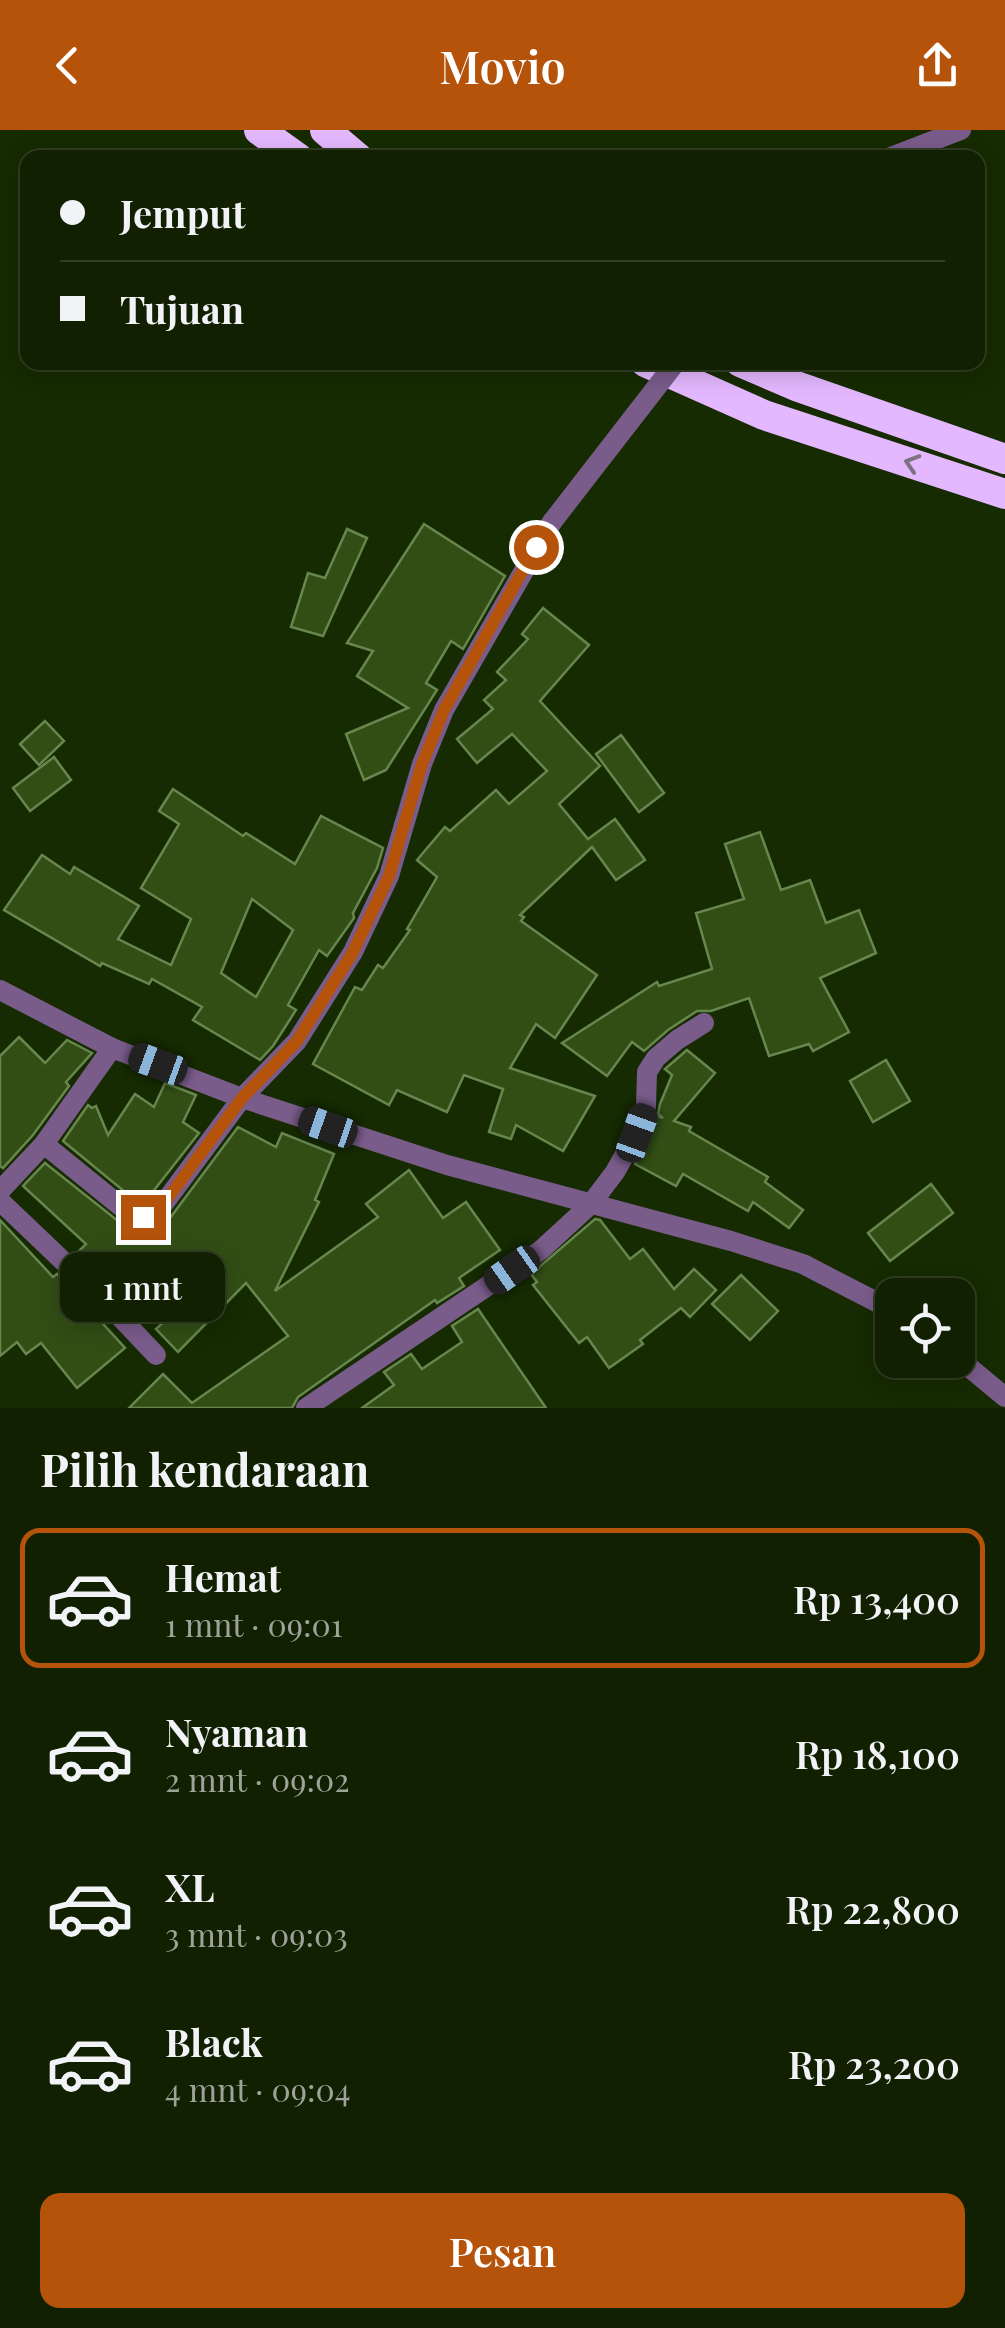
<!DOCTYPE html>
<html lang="id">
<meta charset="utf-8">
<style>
:root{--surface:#102001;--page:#1e2d10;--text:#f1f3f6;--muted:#9ca399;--line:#303e23;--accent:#b45309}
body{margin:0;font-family:"Playfair Display",serif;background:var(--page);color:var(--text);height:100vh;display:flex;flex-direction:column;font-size:38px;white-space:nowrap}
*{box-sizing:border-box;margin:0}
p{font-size:32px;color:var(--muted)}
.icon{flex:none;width:55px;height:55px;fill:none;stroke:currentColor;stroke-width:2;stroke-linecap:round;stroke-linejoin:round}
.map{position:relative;height:1278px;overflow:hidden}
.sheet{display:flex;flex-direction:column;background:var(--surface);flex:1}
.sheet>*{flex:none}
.top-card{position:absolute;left:20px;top:20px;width:965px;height:220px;border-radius:20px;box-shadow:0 5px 25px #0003,0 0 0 2px var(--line);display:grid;align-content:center;height:220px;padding:0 40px;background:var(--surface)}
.controls{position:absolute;left:875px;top:1148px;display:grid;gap:20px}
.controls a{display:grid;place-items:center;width:100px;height:100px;border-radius:20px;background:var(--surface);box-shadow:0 5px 25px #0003,0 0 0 2px var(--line);font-size:50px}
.end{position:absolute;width:45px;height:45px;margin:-22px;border:12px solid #b45309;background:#fff;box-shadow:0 0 0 5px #fff}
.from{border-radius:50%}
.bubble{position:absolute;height:70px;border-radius:20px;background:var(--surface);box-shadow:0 5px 25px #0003,0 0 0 2px var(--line);font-size:32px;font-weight:600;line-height:70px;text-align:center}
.car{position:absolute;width:30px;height:60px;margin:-30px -15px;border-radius:12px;box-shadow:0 0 8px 2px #0007;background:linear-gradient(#222 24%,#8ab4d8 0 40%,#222 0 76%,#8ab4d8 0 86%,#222 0)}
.top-card b{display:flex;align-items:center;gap:35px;height:95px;font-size:38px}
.top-card b+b{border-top:2px solid var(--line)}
.top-card i{width:25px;height:25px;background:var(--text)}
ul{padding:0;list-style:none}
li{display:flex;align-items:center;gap:30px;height:140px;margin:0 20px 15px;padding:0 20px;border:5px solid transparent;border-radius:20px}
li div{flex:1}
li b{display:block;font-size:38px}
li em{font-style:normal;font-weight:600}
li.current{border-color:var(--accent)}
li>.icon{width:90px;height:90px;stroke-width:1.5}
h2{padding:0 40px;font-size:45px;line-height:120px}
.action{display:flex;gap:20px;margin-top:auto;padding:20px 40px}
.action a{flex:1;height:115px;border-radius:20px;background:var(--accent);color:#fff;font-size:40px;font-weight:600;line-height:115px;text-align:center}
header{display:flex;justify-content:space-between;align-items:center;height:130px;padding:0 40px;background:var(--accent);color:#fff;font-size:45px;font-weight:600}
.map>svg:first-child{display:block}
.building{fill:#324e15;stroke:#67874e;stroke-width:2.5;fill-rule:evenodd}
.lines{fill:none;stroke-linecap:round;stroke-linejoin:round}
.minor{stroke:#7a5c8b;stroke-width:20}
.motorway{stroke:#e4b8ff;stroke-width:30}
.minor-bridge{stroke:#7a5c8b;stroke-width:20}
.oneway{stroke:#7d7280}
.route{stroke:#b45309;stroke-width:12}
</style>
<header><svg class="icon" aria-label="back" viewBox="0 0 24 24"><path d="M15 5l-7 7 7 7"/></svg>Movio<svg class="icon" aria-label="share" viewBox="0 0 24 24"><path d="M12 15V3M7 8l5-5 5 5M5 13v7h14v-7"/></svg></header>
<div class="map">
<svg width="1005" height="1278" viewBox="0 0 1005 1278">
<rect width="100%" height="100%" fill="#162b01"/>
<g class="building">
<polygon points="424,394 505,446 463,519 451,511 426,553 437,560 386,640 364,650 346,604 408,578 357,546 373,521 347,513"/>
<polygon points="347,399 367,408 323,506 291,497 308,443 325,448"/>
<polygon points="543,478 589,515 540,571 600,636 559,674 588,709 615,689 645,730 616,750 592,717 520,785 524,787 521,791 597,845 555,908 536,894 510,938 595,966 563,1021 516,995 511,1009 489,1002 503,959 464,945 447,982 397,960 389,975 313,934 355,857 362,860 378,835 383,838 410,800 407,799 437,747 417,730 445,697 450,701 496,660 509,674 547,641 512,604 477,633 457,609 493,579 484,570 506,550 497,542 528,509 522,504"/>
<polygon points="45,591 64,611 39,635 20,614"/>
<polygon points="621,605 664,663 639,682 596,624"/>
<polygon points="54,627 71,650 30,681 13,658"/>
<path d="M173,659L243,706L246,703L295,734L321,686L383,718L377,738L353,783L354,788L327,826L319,820L288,875L296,880L273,916L260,930L193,890L202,877L152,849L149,854L102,833L100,836L4,780L42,725L70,744L74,737L139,776L118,809L171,835L191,789L141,758L179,694L159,681ZM252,769L293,800L256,867L221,843Z"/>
<polygon points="760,702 781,760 810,750 826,793 859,780 876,823 820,848 849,902 813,921 809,914 769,926 749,868 711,881 697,881 668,900 644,921 632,912 607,946 562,913 657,852 659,856 712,839 696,783 744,769 725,714"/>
<polygon points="19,907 45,933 67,910 92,923 66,952 69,956 33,1005 3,1038 0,1036 0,926"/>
<polygon points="687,920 715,943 674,991 691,997 689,1001 768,1047 765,1052 803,1080 789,1098 753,1072 748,1081 683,1044 676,1056 635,1034 657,986 663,988 658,984 660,974 672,945 665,939"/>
<polygon points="886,930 910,971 873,992 850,951"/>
<polygon points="165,953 196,965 183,992 199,1003 144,1073 131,1067 63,1011 88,975 92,978 96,976 108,1005 135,964 154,977"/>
<polygon points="238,997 276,1017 282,1003 334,1024 315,1070 319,1072 275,1161 378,1087 366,1074 409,1040 443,1088 466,1072 500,1120 459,1148 464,1156 437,1173 435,1170 298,1267 292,1278 129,1278 163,1244 192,1273 288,1206 246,1153 178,1222 156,1199 170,1186 127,1136 107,1154 76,1124 86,1114 23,1056 45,1033 118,1091 139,1100 159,1097 167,1092"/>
<polygon points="931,1054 953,1083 890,1131 868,1103"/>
<polygon points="595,1089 600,1090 630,1129 643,1119 674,1159 694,1139 716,1160 690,1187 681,1178 640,1210 643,1214 609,1238 587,1207 579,1213 533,1155 537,1152 531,1144"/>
<polygon points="0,1090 53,1147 57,1144 94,1180 98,1183 95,1185 125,1218 77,1258 41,1213 26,1224 17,1212 0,1226"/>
<polygon points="741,1145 778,1181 750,1210 712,1174"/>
<polygon points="478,1179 546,1278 362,1278 394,1255 384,1242 411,1224 422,1239 462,1212 452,1196"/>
</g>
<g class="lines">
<g class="minor">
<polyline points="888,28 961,0"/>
<polyline points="0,860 112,918 242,968 447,1035 731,1111 803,1134 892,1180"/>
<polyline points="44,1014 124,1079 143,1087 156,1084 242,968 297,911 353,822 389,746 422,634 444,580 552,392"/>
<polyline points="0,1061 44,1014 112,918"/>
<polyline points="0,1071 104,1170 156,1225"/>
<polyline points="958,1228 1005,1267"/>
<polyline points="306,1278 541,1120 590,1075 615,1042 637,1003 646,976 647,942 656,928 677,910 704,893"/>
</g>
<g class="motorway">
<polyline points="259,0 298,28"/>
<polyline points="325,0 358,28"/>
<polyline points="645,232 764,285 1005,364"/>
<polyline points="740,232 796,256 1005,329"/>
</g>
<polyline class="minor-bridge" points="552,392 676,232"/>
</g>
<defs><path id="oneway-chevron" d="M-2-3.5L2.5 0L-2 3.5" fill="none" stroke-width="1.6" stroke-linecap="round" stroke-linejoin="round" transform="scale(2.5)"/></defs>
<use class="oneway" href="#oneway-chevron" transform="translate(912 333) rotate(-162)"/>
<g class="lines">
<polyline class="route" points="143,1087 156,1084 242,968 297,911 353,822 389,746 422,634 444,580 536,417"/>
</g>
</svg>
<div class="controls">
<a><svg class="icon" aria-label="locate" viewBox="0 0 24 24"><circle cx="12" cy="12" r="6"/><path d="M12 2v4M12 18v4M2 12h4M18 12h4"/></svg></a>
</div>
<i class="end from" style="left:536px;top:417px"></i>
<i class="end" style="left:143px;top:1087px"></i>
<div class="bubble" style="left:60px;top:1122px;width:165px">1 mnt</div>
<i class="car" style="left:158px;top:934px;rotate:290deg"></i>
<i class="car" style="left:328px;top:997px;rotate:289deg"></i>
<i class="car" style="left:637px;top:1003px;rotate:20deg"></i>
<i class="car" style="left:512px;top:1140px;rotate:235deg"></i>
<div class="top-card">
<b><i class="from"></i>Jemput</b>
<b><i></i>Tujuan</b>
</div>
</div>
<section class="sheet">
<h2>Pilih kendaraan</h2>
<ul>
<li class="current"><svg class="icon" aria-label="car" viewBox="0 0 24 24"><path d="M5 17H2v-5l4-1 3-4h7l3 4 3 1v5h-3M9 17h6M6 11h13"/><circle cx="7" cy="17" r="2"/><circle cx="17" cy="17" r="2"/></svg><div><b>Hemat</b><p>1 mnt · 09:01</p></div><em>Rp 13,400</em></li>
<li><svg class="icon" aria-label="car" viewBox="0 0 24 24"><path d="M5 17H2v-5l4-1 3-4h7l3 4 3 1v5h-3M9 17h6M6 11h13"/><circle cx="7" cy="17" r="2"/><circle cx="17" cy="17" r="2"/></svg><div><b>Nyaman</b><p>2 mnt · 09:02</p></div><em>Rp 18,100</em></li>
<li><svg class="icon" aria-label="car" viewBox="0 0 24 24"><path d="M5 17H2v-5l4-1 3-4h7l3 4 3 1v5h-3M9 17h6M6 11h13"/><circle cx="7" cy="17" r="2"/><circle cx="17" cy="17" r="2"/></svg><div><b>XL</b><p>3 mnt · 09:03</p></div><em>Rp 22,800</em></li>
<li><svg class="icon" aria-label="car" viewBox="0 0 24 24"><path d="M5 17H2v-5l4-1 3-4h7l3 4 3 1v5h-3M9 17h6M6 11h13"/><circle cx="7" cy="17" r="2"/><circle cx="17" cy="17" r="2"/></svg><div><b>Black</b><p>4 mnt · 09:04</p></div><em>Rp 23,200</em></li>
</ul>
<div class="action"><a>Pesan</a></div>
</section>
